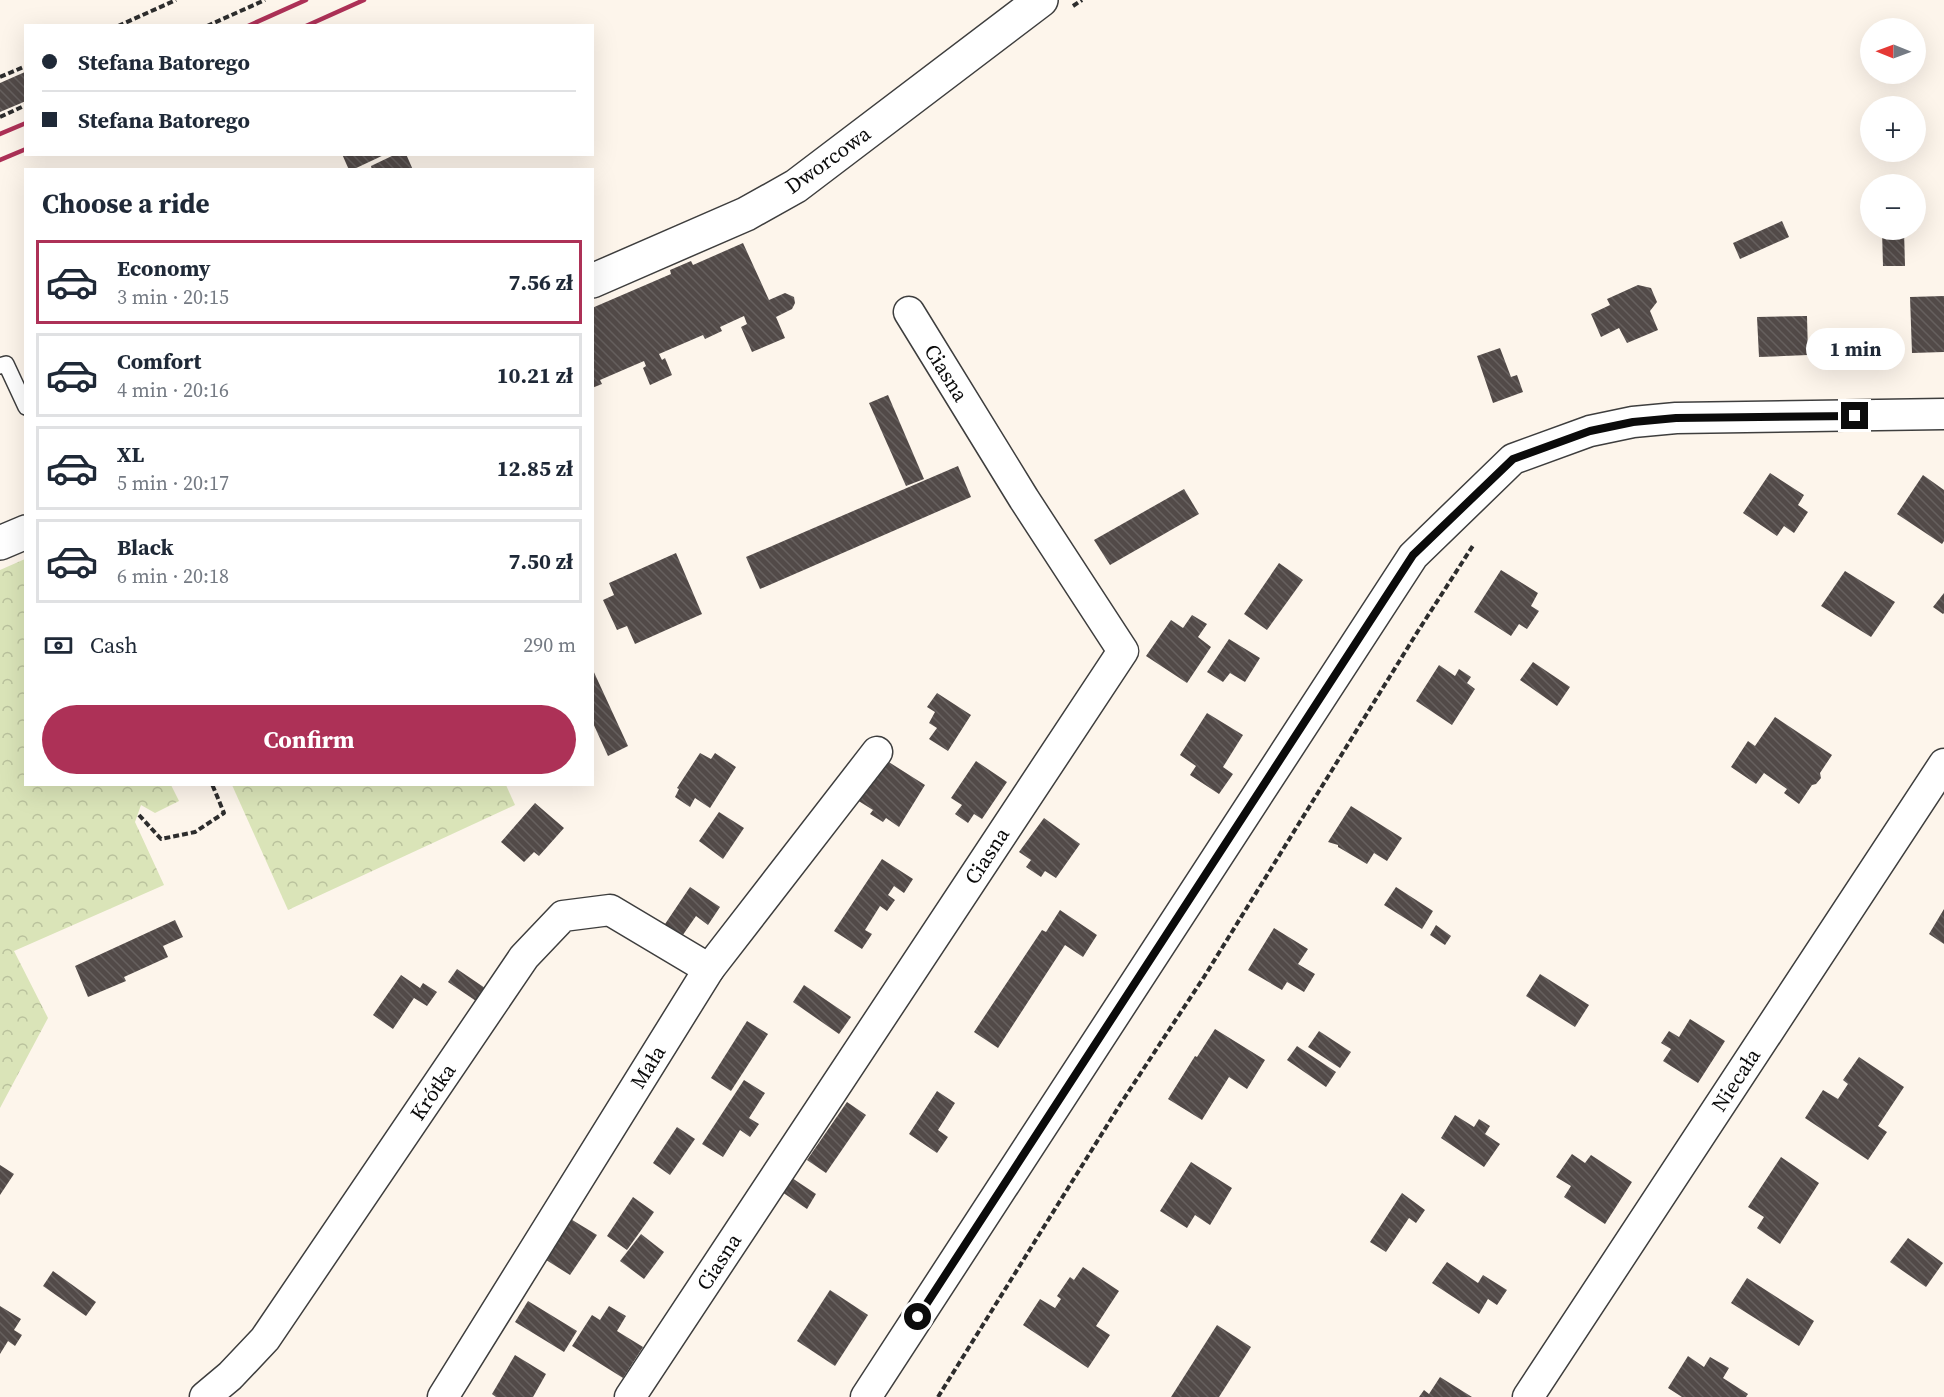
<!DOCTYPE html>
<meta charset="utf-8">
<style>
:root{--surface:#fff;--page:#f2f2f3;--text:#1f2937;--muted:#747a83;--line:#e0e1e3;--accent:#ad3157}
body{margin:0;font-family:"Source Serif 4",serif;background:var(--page);color:var(--text);height:100vh;display:flex;flex-direction:column;font-size:22px;white-space:nowrap}
*{box-sizing:border-box;margin:0}
p{font-size:20px;color:var(--muted)}
.icon{flex:none;width:33px;height:33px;fill:none;stroke:currentColor;stroke-width:2;stroke-linecap:round;stroke-linejoin:round}
.map{position:relative;flex:1;overflow:hidden}
.drawer{position:absolute;left:24px;top:168px;width:570px;height:618px;display:flex;flex-direction:column;background:var(--surface);border-radius:0px;box-shadow:0 6px 24px #0002}
.drawer>*{flex:none}
.hud{position:absolute;left:24px;top:24px;width:570px;height:132px;border-radius:0px;box-shadow:0 6px 24px #0002;display:grid;align-content:center;height:132px;padding:0 18px;background:var(--surface)}
.needle{width:39px;rotate:271deg}
.buttons{position:absolute;left:1860px;top:18px;display:grid;gap:12px}
.buttons a{display:grid;place-items:center;width:66px;height:66px;border-radius:50%;background:var(--surface);box-shadow:0 6px 24px #0002;font-size:30px}
.end{position:absolute;width:27px;height:27px;margin:-14px;border:8px solid #0b0b0b;background:#fff;box-shadow:0 0 0 3px #fff}
.from{border-radius:50%}
.bubble{position:absolute;height:42px;border-radius:21px;background:var(--surface);box-shadow:0 6px 24px #0002;font-size:20px;font-weight:700;line-height:42px;text-align:center}
.hud b{display:flex;align-items:center;gap:21px;height:57px;font-size:22px}
.hud b+b{border-top:2px solid var(--line)}
.hud i{width:15px;height:15px;background:var(--text)}
ul{padding:0;list-style:none}
li{display:flex;align-items:center;gap:18px;height:84px;margin:0 12px 9px;padding:0 6px;border:3px solid var(--line);border-radius:0px}
li div{flex:1}
li b{display:block;font-size:22px}
li em{font-style:normal;font-weight:700}
li.on{border-color:var(--accent)}
li>.icon{width:54px;height:54px;stroke-width:1.5}
h2{padding:0 18px;font-size:27px;line-height:72px}
.pay{display:flex;align-items:center;gap:15px;height:66px;padding:0 18px;font-size:22px}
.pay p{margin-inline-start:auto}
.cta{display:flex;gap:12px;margin-top:auto;padding:12px 18px}
.cta a{flex:1;height:69px;border-radius:36px;background:var(--accent);color:#fff;font-size:24px;font-weight:700;line-height:69px;text-align:center}
.map>svg:first-child{display:block}
.park{fill:url(#park-crowns)}
.building{fill:url(#building-back-hatch)}
.lines{fill:none;stroke-linecap:round;stroke-linejoin:round}
.service-casing{stroke:#3e3e3e;stroke-width:18}
.minor-casing{stroke:#3e3e3e;stroke-width:33}
.tertiary-casing{stroke:#3e3e3e;stroke-width:36}
.path{stroke:#2d2d2d;stroke-width:4;stroke-dasharray:6 3;stroke-linecap:butt}
.service{stroke:#fff;stroke-width:15}
.minor{stroke:#fff;stroke-width:30}
.tertiary{stroke:#fff;stroke-width:33}
.rail{stroke:#ad3157;stroke-width:4.5}
.route{stroke:#0b0b0b;stroke-width:8}
.labels{text-anchor:middle;stroke-width:6;stroke-linejoin:round;paint-order:stroke}
.street-label{font-size:21px;fill:#0b0b0b;stroke:#fff}
</style>
<div class="map">
<svg width="1944" height="1397" viewBox="0 0 1944 1397">
<defs>
<pattern id="park-crowns" width="20" height="18" patternUnits="userSpaceOnUse" patternTransform="scale(1.5)"><rect width="20" height="18" fill="#dae4b8"/><path d="M2 6a3 3 0 1 1 6 0M12 15a3 3 0 1 1 6 0" fill="none" stroke="#bac29d"/></pattern>
<pattern id="building-back-hatch" width="6" height="6" patternUnits="userSpaceOnUse" patternTransform="scale(1.5)"><rect width="6" height="6" fill="#524a48"/><path d="M-1 5l2 2M0 0l6 6M5-1l2 2" fill="none" stroke="#66605e"/></pattern>
</defs>
<rect width="100%" height="100%" fill="#fdf5eb"/>
<g class="park">
<polygon points="25,559 26,784 171,785 179,801 155,813 141,805 135,822 164,885 14,951 48,1018 0,1108 0,570"/>
<polygon points="232,785 506,785 515,805 288,910"/>
</g>
<g class="building">
<polygon points="25,72 26,101 0,112 0,83"/>
<polygon points="342,154 386,154 352,170 349,170"/>
<polygon points="396,154 406,154 413,170 372,170 371,166"/>
<polygon points="1782,221 1789,237 1740,259 1733,243"/>
<polygon points="1882,230 1904,230 1905,266 1883,266"/>
<polygon points="743,243 769,300 785,293 794,297 795,303 792,309 776,317 785,338 752,352 741,327 747,324 744,316 720,327 722,331 705,339 703,335 659,354 662,360 665,358 672,375 650,385 643,368 646,366 644,361 600,380 602,384 592,388 592,308 671,274 670,270 691,261 693,265"/>
<polygon points="1638,285 1651,288 1657,302 1650,311 1658,330 1627,343 1619,328 1601,337 1591,314 1610,305 1607,299"/>
<polygon points="1944,296 1944,352 1912,353 1910,297"/>
<polygon points="1807,316 1808,355 1759,357 1757,317"/>
<polygon points="1500,348 1511,377 1517,375 1523,392 1493,403 1477,356"/>
<polygon points="888,395 924,479 906,486 869,403"/>
<polygon points="958,466 971,497 760,589 746,557"/>
<polygon points="1770,473 1804,495 1798,505 1808,512 1794,533 1784,526 1777,536 1743,513"/>
<polygon points="1923,475 1944,490 1944,541 1942,544 1897,514"/>
<polygon points="1184,489 1199,514 1110,565 1094,540"/>
<polygon points="676,553 702,614 635,644 627,626 617,630 603,600 614,595 609,583"/>
<polygon points="1279,563 1303,580 1267,630 1244,614"/>
<polygon points="1501,570 1538,593 1531,606 1539,611 1527,629 1519,624 1511,636 1474,612"/>
<polygon points="1845,571 1895,602 1871,637 1821,606"/>
<polygon points="1944,593 1944,613 1943,614 1933,607"/>
<polygon points="1192,615 1207,624 1198,637 1211,647 1187,683 1146,656 1171,620 1183,628"/>
<polygon points="1229,639 1260,658 1245,682 1230,673 1223,682 1207,672"/>
<polygon points="1533,662 1570,687 1557,706 1520,680"/>
<polygon points="1439,665 1455,676 1459,669 1471,677 1467,683 1475,689 1452,725 1416,701"/>
<polygon points="592,668 628,746 608,756 592,721"/>
<polygon points="937,693 971,715 948,751 929,739 937,728 929,723 935,712 927,707"/>
<polygon points="1207,713 1243,735 1223,767 1233,774 1219,794 1190,775 1196,766 1180,755"/>
<polygon points="1775,717 1832,755 1820,773 1821,778 1816,784 1812,785 1799,804 1784,793 1787,789 1764,773 1756,784 1731,767 1748,741 1755,746"/>
<polygon points="700,753 711,759 715,753 736,767 710,808 695,798 690,807 675,797 679,789 677,788"/>
<polygon points="884,759 925,785 899,827 886,818 883,822 870,814 873,810 857,800"/>
<polygon points="976,761 1007,782 982,819 974,814 968,823 955,814 962,805 951,798"/>
<polygon points="535,803 564,828 539,856 534,852 524,862 501,842"/>
<polygon points="1351,806 1402,838 1387,861 1374,853 1367,864 1338,847 1338,845 1328,842"/>
<polygon points="719,812 744,828 723,859 699,841"/>
<polygon points="1044,818 1080,844 1056,878 1045,871 1041,877 1026,867 1031,860 1019,852"/>
<polygon points="882,859 913,879 904,893 894,886 888,895 895,900 887,911 880,906 865,930 872,934 862,949 834,931"/>
<polygon points="690,887 720,907 708,925 696,916 678,942 661,930"/>
<polygon points="1396,887 1433,911 1422,929 1384,905"/>
<polygon points="1944,909 1944,944 1929,934"/>
<polygon points="1060,910 1097,935 1083,957 1065,945 998,1048 974,1032 1042,930 1046,932"/>
<polygon points="175,920 183,937 163,946 168,957 124,977 126,981 88,997 75,966"/>
<polygon points="1436,925 1451,936 1445,945 1430,935"/>
<polygon points="1274,928 1308,949 1298,964 1315,974 1304,992 1287,982 1282,990 1248,970"/>
<polygon points="457,969 485,988 476,1001 448,982"/>
<polygon points="1540,974 1589,1005 1575,1027 1526,996"/>
<polygon points="401,975 420,988 423,983 437,992 427,1006 414,998 393,1029 373,1015"/>
<polygon points="804,985 851,1017 839,1034 793,1002"/>
<polygon points="1690,1019 1725,1041 1698,1083 1663,1061 1671,1049 1661,1043 1669,1031 1679,1037"/>
<polygon points="747,1021 768,1034 731,1091 711,1078"/>
<polygon points="1215,1029 1265,1060 1247,1089 1229,1077 1202,1120 1168,1099 1195,1056 1197,1057"/>
<polygon points="1319,1031 1351,1052 1340,1068 1308,1047"/>
<polygon points="1297,1046 1336,1072 1326,1087 1287,1060"/>
<polygon points="1859,1057 1904,1087 1878,1126 1887,1132 1868,1160 1805,1118 1823,1090 1838,1099 1848,1084 1843,1080"/>
<polygon points="744,1080 765,1093 749,1118 759,1124 750,1137 740,1130 723,1157 702,1144"/>
<polygon points="937,1091 955,1103 938,1130 948,1137 937,1153 909,1134"/>
<polygon points="847,1102 866,1115 826,1173 807,1160"/>
<polygon points="1455,1115 1474,1127 1479,1119 1490,1126 1485,1134 1500,1144 1484,1167 1441,1138"/>
<polygon points="677,1127 695,1139 670,1175 653,1163"/>
<polygon points="1572,1154 1585,1163 1591,1155 1632,1182 1605,1224 1564,1197 1571,1186 1556,1177"/>
<polygon points="1781,1157 1819,1183 1780,1244 1757,1228 1764,1217 1748,1207"/>
<polygon points="1191,1162 1232,1188 1210,1225 1195,1215 1187,1228 1160,1211"/>
<polygon points="0,1165 14,1174 0,1195"/>
<polygon points="792,1178 816,1194 807,1209 782,1192"/>
<polygon points="1402,1193 1425,1210 1416,1223 1409,1218 1386,1252 1370,1242"/>
<polygon points="633,1197 654,1212 627,1250 607,1236"/>
<polygon points="569,1218 597,1235 570,1275 543,1258"/>
<polygon points="641,1234 664,1252 644,1279 620,1261"/>
<polygon points="1908,1238 1943,1263 1926,1287 1890,1262"/>
<polygon points="1447,1262 1478,1283 1483,1275 1507,1290 1497,1305 1488,1299 1479,1314 1432,1283"/>
<polygon points="1083,1267 1119,1291 1096,1326 1110,1335 1088,1368 1023,1325 1040,1299 1055,1308 1061,1299 1057,1296 1070,1277 1074,1280"/>
<polygon points="53,1271 96,1302 86,1316 43,1286"/>
<polygon points="1747,1278 1814,1321 1799,1346 1731,1303"/>
<polygon points="830,1290 868,1315 835,1366 797,1341"/>
<polygon points="528,1301 577,1331 564,1352 515,1322"/>
<polygon points="0,1306 21,1319 14,1330 22,1335 15,1346 8,1341 0,1354"/>
<polygon points="609,1306 626,1316 617,1331 643,1347 623,1378 572,1346 592,1315 600,1320"/>
<polygon points="1217,1325 1251,1347 1219,1397 1171,1397"/>
<polygon points="515,1355 546,1374 533,1397 496,1397 492,1394"/>
<polygon points="1688,1356 1704,1367 1710,1357 1729,1368 1723,1378 1748,1394 1746,1397 1682,1397 1668,1388"/>
<polygon points="1440,1377 1472,1397 1419,1397 1424,1390 1429,1394"/>
</g>
<g class="lines">
<g class="service-casing">
<polyline id="service" points="0,366 6,364 26,407"/>
</g>
<g class="minor-casing">
<g id="minor">
<polyline points="205,1397 230,1376 265,1339 524,957 563,916 610,910 709,969"/>
<polyline points="443,1397 709,969 877,752"/>
<polyline points="630,1397 1123,651 1024,499 909,312"/>
<polyline points="866,1397 1413,556 1513,459 1590,431 1633,422 1676,418 1944,414"/>
<polyline points="1528,1397 1944,764"/>
</g>
</g>
<g class="tertiary-casing">
<g id="tertiary">
<polyline points="592,281 746,214 796,186 1041,0"/>
<polyline points="0,543 26,532"/>
</g>
</g>
<g class="path">
<polyline points="1073,6 1082,0"/>
<polyline points="118,26 176,0"/>
<polyline points="207,26 265,0"/>
<polyline points="0,77 26,66"/>
<polyline points="0,117 26,105"/>
<polyline points="139,815 161,839 195,832 224,813 212,784"/>
<polyline points="938,1397 1121,1103 1204,977 1418,631 1474,544"/>
</g>
<use href="#service" class="service"/>
<use href="#minor" class="minor"/>
<use href="#tertiary" class="tertiary"/>
<g class="rail">
<polyline points="248,26 306,0"/>
<polyline points="306,26 364,0"/>
<polyline points="0,134 26,123"/>
<polyline points="0,160 26,149"/>
</g>
</g>
<g class="lines">
<polyline class="route" points="918,1317 1413,555 1513,459 1590,431 1633,422 1676,418 1855,416"/>
</g>
<g class="labels">
<g class="street-label">
<text transform="translate(828 160) rotate(-36)" y="7">Dworcowa</text>
<text transform="translate(946 373) rotate(58)" y="7">Ciasna</text>
<text transform="translate(987 856) rotate(-57)" y="7">Ciasna</text>
<text transform="translate(648 1067) rotate(-58)" y="7">Mała</text>
<text transform="translate(1736 1080) rotate(-57)" y="7">Niecała</text>
<text transform="translate(433 1092) rotate(-56)" y="7">Krótka</text>
<text transform="translate(719 1262) rotate(-57)" y="7">Ciasna</text>
</g>
</g>
</svg>
<div class="buttons">
<a><svg class="needle" viewBox="-14 -14 28 28"><path d="M0-13l5 13h-10z" fill="#e53935"/><path d="M0 13l5-13h-10z" fill="#747a83"/></svg></a>
<a>+</a>
<a>−</a>
</div>
<i class="end from" style="left:918px;top:1317px"></i>
<i class="end" style="left:1855px;top:416px"></i>
<div class="bubble" style="left:1806px;top:328px;width:99px">1 min</div>
<div class="hud">
<b><i class="from"></i>Stefana Batorego</b>
<b><i></i>Stefana Batorego</b>
</div>
<section class="drawer">
<h2>Choose a ride</h2>
<ul>
<li class="on"><svg class="icon" aria-label="car" viewBox="0 0 24 24"><path d="M5 17H2v-5l4-1 3-4h7l3 4 3 1v5h-3M9 17h6M6 11h13"/><circle cx="7" cy="17" r="2"/><circle cx="17" cy="17" r="2"/></svg><div><b>Economy</b><p>3 min · 20:15</p></div><em>7.56 zł</em></li>
<li><svg class="icon" aria-label="car" viewBox="0 0 24 24"><path d="M5 17H2v-5l4-1 3-4h7l3 4 3 1v5h-3M9 17h6M6 11h13"/><circle cx="7" cy="17" r="2"/><circle cx="17" cy="17" r="2"/></svg><div><b>Comfort</b><p>4 min · 20:16</p></div><em>10.21 zł</em></li>
<li><svg class="icon" aria-label="car" viewBox="0 0 24 24"><path d="M5 17H2v-5l4-1 3-4h7l3 4 3 1v5h-3M9 17h6M6 11h13"/><circle cx="7" cy="17" r="2"/><circle cx="17" cy="17" r="2"/></svg><div><b>XL</b><p>5 min · 20:17</p></div><em>12.85 zł</em></li>
<li><svg class="icon" aria-label="car" viewBox="0 0 24 24"><path d="M5 17H2v-5l4-1 3-4h7l3 4 3 1v5h-3M9 17h6M6 11h13"/><circle cx="7" cy="17" r="2"/><circle cx="17" cy="17" r="2"/></svg><div><b>Black</b><p>6 min · 20:18</p></div><em>7.50 zł</em></li>
</ul>
<div class="pay"><svg class="icon" aria-label="cash" viewBox="0 0 24 24"><path d="M3 7h18v10H3z"/><circle cx="12" cy="12" r="2"/></svg>Cash<p>290 m</p></div>
<div class="cta"><a>Confirm</a></div>
</section>
</div>
